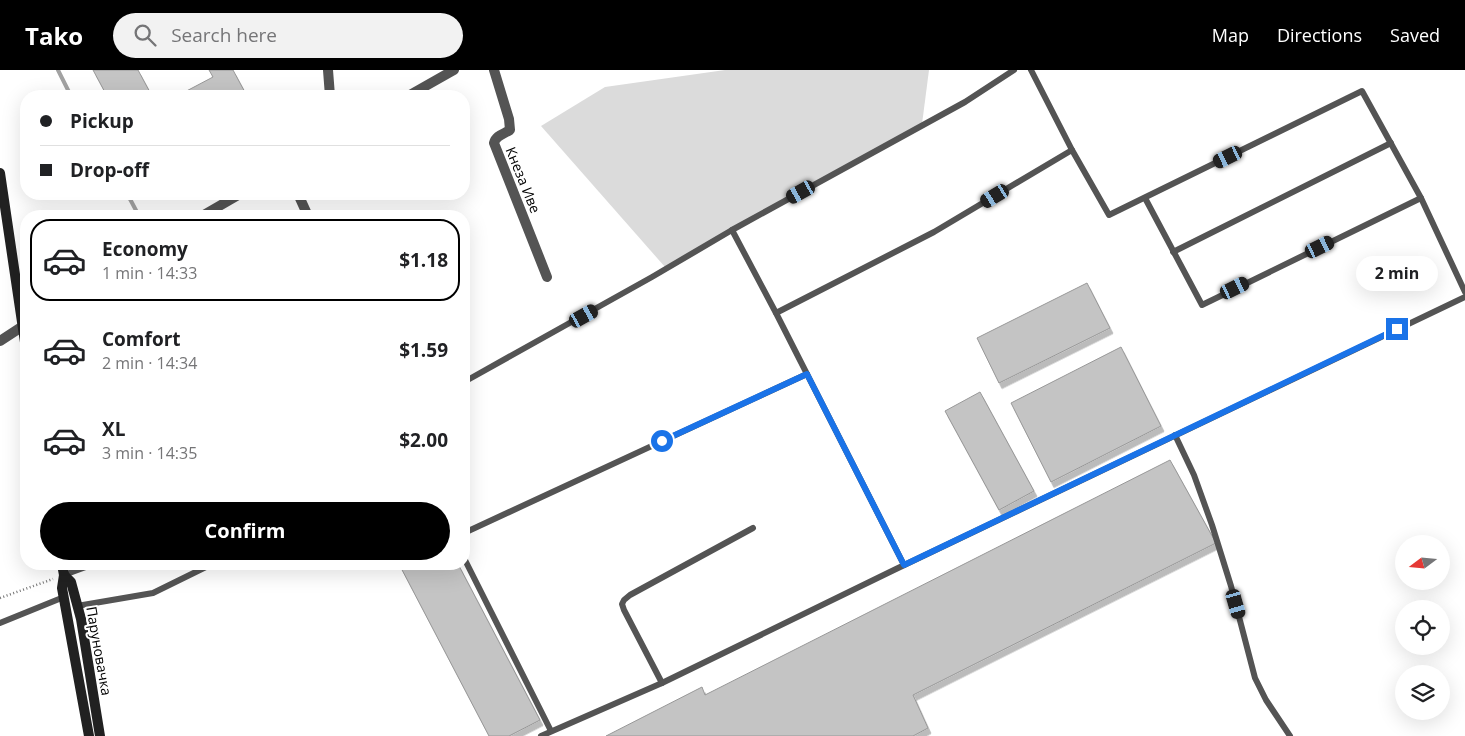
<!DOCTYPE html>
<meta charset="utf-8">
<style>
:root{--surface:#fff;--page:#f2f2f2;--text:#202124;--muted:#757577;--line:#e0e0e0;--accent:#000}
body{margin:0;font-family:"Open Sans",sans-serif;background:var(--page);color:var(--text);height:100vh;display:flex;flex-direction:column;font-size:19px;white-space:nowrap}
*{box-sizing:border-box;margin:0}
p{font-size:16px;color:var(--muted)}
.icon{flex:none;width:28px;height:28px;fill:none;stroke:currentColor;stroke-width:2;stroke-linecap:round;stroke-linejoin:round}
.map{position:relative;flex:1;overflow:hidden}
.side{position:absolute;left:20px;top:140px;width:450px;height:360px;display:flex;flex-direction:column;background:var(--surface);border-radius:20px;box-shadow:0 5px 20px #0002}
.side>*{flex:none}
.guide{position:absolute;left:20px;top:20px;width:450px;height:110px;border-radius:20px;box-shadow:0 5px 20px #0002;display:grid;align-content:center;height:110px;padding:0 20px;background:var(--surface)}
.needle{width:32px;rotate:254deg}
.fabs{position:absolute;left:1395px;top:465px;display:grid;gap:10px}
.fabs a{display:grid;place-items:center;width:55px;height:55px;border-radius:50%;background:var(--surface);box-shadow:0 5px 20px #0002;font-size:25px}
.end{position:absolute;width:22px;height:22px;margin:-11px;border:6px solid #1a73e8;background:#fff;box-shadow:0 0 0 2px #fff}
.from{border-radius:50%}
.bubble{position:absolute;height:35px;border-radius:18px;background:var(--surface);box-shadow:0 5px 20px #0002;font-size:16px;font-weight:700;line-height:35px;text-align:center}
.car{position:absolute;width:15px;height:30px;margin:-15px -8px;border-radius:6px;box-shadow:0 0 4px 1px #0007;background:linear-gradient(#222 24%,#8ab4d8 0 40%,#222 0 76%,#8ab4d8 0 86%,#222 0)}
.guide b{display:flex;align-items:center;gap:18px;height:48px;font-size:19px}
.guide b+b{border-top:1px solid var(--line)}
.guide i{width:12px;height:12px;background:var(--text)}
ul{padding:9px 0 0;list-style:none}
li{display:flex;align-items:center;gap:15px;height:82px;margin:0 10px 8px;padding:0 10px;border:2px solid transparent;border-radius:20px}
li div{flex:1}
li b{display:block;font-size:19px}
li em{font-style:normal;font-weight:700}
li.selected{border-color:var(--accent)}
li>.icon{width:45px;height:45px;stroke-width:1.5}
.primary-button{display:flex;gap:10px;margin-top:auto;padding:10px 20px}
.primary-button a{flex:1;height:58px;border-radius:30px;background:var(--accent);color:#fff;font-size:20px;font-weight:700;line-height:58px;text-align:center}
header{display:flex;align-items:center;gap:30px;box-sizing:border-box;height:70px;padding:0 25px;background:var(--accent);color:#fff}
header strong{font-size:24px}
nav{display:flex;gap:28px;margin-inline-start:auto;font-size:18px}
.search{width:350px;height:45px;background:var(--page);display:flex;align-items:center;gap:12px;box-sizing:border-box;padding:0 18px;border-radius:28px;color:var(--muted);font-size:19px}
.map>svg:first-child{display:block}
.green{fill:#dbdbdb}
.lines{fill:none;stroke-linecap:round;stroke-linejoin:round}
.stream{stroke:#a2a2a2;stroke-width:4}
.building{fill:#c4c4c4;stroke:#989898;filter:url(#shadow)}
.path{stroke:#767676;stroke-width:2.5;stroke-dasharray:1 2.5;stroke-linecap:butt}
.service{stroke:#545454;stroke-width:6}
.minor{stroke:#545454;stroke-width:10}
.tertiary{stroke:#545454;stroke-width:10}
.secondary{stroke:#212121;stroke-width:10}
.route{stroke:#1a73e8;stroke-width:6}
.labels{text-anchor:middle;stroke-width:4;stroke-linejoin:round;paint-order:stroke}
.street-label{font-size:14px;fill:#000;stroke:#fff}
</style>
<header>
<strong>Tako</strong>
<div class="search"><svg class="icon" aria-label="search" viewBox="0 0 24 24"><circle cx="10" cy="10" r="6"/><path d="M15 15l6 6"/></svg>Search here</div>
<nav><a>Map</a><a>Directions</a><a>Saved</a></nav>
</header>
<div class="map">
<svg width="1465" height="666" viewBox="0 0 1465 666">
<defs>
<filter id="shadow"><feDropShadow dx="3" dy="5.5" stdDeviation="0" flood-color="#0004"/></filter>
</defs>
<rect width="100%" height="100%" fill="#fff"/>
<polygon class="green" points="725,0 929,0 922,54 665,197 541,56 605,17"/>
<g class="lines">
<g class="stream">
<polyline points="58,0 71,26"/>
<polyline points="123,124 130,129 139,146"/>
</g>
</g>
<g class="building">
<polygon points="93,0 138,0 152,26 107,26"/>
<polygon points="209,0 233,0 247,26 177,26 213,7"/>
<polygon points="1087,213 1110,258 999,313 977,268"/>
<polygon points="1121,277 1161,356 1051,412 1011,333"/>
<polygon points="980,322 1034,421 999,440 945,341"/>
<polygon points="1170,390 1216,473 913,625 928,658 913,666 606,666 702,617 705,625"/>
<polygon points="399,494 458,494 540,650 509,666 489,666"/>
</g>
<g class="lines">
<polyline class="path" points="0,528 53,509"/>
<g class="service">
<polyline points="1072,80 1109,145 1362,21 1421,128 1465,222"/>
<polyline points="1145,128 1202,235 1421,128"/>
<polyline points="732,160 776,243 904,495"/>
<polyline points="1173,182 1391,73"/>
<polyline points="776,243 934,162 1072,80 1031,0"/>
<polyline points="464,312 652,207 732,160 965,32 1014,0"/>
<polyline points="1175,365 1194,405 1212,455 1231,516 1255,608 1266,630 1290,666"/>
<polyline points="464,463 807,304"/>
<polyline points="464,488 551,661"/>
<polyline points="64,505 94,494"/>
<polyline points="77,536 153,523 212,494"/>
<polyline points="0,553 64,527"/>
<polyline points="662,613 624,540 622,534 624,530 630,525 753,458"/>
<polyline points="541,666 662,613 896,499 1465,227"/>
</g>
<g class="minor">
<polyline points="328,0 330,26"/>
<path d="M494,0L509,49L510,60C504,64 496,65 494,73L547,207"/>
<polyline points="298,124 308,146"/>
<polyline points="0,271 23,256"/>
</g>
<g class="tertiary">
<polyline points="408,26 454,0"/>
<polyline points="202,146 240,124"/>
</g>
<g class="secondary">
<polyline points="0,103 26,279"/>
<polyline points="62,494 64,505 62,518 89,666"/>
<polyline points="64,505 71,512 81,549 100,666"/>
</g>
</g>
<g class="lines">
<polyline class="route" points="662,371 807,304 904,495 1397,259"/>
</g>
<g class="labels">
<g class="street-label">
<text transform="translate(523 110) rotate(68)" y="5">Кнеза Иве</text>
<text transform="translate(99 581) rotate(80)" y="5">Паруновачка</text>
</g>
</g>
</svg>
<div class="fabs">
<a><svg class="needle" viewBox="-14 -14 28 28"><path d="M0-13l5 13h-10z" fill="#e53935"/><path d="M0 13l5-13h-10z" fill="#757577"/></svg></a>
<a><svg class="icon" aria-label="locate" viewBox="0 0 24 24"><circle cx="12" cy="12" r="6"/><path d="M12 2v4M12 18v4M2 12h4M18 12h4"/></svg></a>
<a><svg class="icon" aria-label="layers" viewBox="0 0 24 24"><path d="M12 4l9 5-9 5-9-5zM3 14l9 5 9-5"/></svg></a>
</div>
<i class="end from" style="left:662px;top:371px"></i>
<i class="end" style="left:1397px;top:259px"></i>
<div class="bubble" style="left:1356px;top:186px;width:82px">2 min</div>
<i class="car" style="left:1228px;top:87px;rotate:244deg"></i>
<i class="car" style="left:801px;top:122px;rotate:241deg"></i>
<i class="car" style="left:995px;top:126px;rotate:239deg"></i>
<i class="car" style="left:1320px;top:177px;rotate:64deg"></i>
<i class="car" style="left:1235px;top:218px;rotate:64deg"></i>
<i class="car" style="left:584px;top:246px;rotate:61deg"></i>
<i class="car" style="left:1236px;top:534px;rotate:164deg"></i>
<div class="guide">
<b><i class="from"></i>Pickup</b>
<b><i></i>Drop-off</b>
</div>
<section class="side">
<ul>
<li class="selected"><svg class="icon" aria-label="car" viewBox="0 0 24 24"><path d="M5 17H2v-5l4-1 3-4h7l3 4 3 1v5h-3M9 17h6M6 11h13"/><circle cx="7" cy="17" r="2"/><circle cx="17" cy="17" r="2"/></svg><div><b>Economy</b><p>1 min · 14:33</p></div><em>$1.18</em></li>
<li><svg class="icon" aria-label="car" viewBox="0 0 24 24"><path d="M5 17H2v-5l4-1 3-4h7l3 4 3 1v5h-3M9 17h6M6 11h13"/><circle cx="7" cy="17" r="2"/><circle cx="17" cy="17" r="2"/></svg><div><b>Comfort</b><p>2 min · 14:34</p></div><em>$1.59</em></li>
<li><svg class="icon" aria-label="car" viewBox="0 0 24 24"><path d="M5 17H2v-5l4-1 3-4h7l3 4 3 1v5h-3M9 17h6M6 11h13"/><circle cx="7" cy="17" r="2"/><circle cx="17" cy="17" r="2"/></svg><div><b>XL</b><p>3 min · 14:35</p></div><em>$2.00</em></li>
</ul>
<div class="primary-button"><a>Confirm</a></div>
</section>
</div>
